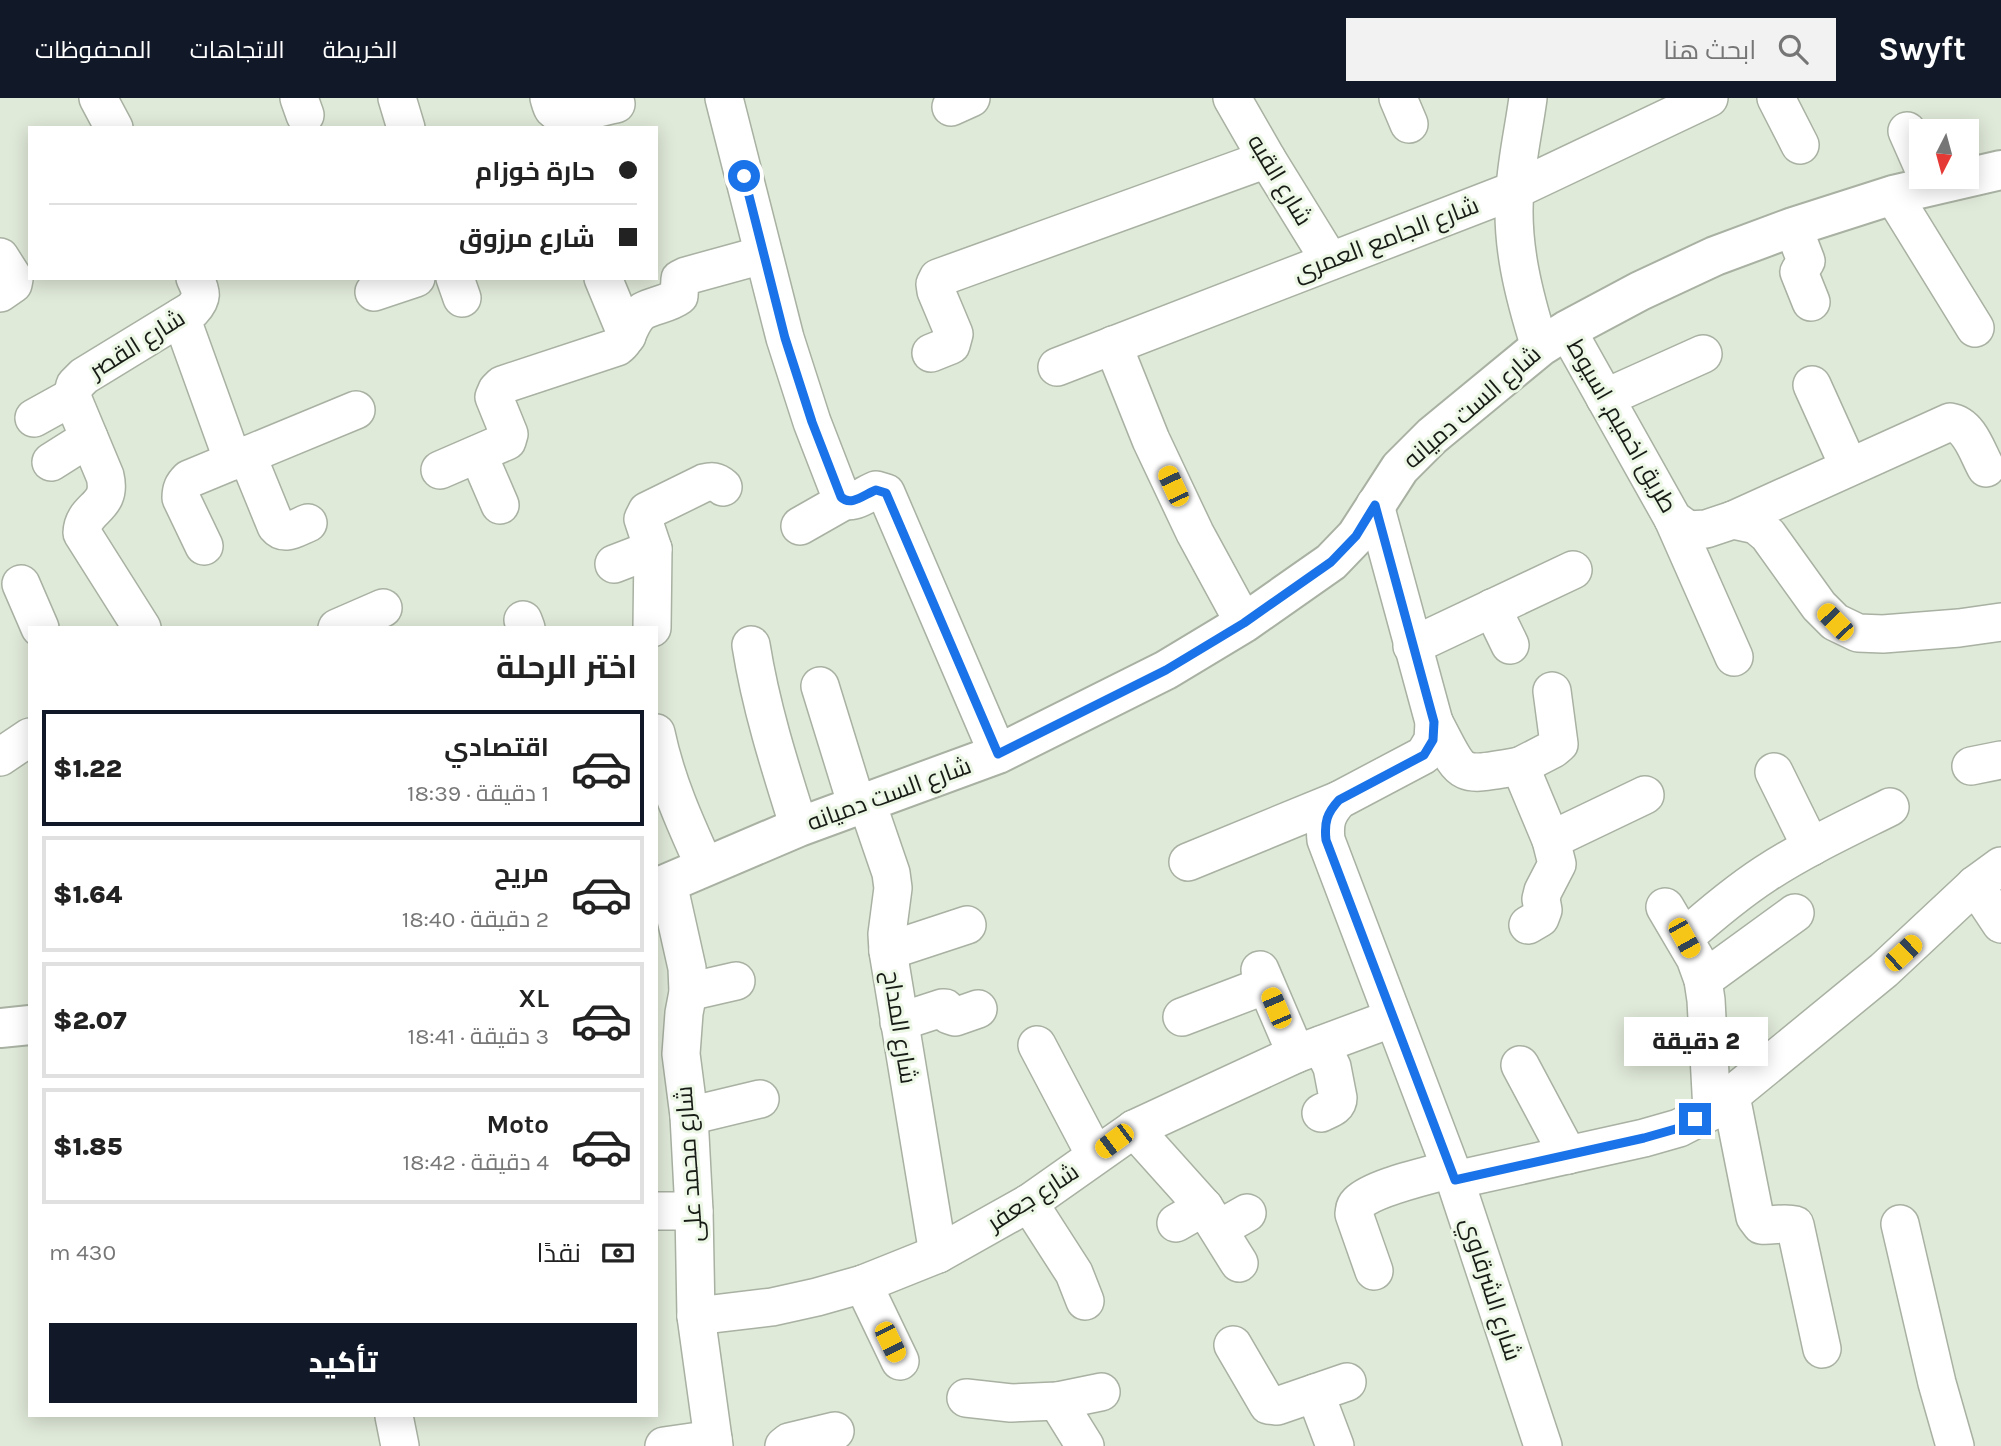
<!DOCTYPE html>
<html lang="ar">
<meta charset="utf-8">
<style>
:root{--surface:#fff;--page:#f2f2f2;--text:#222;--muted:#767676;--line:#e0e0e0;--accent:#111827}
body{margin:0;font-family:Karla,Cairo,sans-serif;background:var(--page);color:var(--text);direction:rtl;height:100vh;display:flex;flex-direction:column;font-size:26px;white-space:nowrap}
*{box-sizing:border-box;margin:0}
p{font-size:23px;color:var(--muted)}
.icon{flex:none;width:38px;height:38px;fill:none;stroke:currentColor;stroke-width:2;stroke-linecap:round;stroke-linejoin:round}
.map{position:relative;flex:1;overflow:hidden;direction:ltr}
.side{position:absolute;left:28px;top:528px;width:630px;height:791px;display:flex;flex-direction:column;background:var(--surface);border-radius:0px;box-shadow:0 4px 18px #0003;direction:rtl}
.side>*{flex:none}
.banner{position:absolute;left:28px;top:28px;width:630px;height:154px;border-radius:0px;box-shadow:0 4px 18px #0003;direction:rtl;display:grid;align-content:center;height:154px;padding:0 21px;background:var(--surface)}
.needle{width:46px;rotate:186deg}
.fabs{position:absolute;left:1909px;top:21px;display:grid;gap:14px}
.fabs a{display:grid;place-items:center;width:70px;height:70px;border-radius:0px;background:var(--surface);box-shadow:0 4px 18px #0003;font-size:35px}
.end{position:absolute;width:32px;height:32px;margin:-16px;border:9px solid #1a73e8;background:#fff;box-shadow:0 0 0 4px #fff}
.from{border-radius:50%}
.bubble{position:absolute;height:49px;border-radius:0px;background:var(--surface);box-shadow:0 4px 18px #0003;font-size:23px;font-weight:800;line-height:49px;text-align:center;direction:rtl}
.car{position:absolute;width:21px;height:42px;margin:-21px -10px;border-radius:9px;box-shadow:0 0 5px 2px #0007;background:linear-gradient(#f5c518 24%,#345 0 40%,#f5c518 0 76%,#345 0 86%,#f5c518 0)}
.banner b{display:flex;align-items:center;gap:24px;height:66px;font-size:26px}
.banner b+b{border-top:2px solid var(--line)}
.banner i{width:18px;height:18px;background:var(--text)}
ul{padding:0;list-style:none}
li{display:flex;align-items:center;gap:21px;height:116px;margin:0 14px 10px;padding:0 7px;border:4px solid var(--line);border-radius:0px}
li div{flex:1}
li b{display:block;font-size:26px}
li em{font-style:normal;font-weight:800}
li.selected{border-color:var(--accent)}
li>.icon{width:63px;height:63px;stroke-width:1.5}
h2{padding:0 21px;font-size:32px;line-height:84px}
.pay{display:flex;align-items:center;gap:18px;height:77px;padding:0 21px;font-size:26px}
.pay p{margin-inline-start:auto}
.button{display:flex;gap:14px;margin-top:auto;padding:14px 21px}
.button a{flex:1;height:80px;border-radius:0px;background:var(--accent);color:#fff;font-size:28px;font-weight:800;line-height:80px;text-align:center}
header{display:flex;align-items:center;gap:42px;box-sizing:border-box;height:98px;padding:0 35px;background:var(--accent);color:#fff}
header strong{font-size:33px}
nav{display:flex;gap:38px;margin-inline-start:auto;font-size:24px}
.search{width:490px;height:63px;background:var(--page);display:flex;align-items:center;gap:18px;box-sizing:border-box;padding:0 24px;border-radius:0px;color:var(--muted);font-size:26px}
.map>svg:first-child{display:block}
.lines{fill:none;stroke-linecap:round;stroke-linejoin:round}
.minor-casing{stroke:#a8b1a2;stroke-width:40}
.tertiary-casing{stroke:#a8b1a2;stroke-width:42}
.minor{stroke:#fff;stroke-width:37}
.tertiary{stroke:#fff;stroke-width:38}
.route{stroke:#1a73e8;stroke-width:9}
.labels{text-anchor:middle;stroke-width:6;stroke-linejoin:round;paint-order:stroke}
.street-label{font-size:24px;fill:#181c16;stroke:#edf7e6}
</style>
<header>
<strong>Swyft</strong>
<div class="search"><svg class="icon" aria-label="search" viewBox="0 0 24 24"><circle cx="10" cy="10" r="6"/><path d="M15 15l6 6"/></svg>ابحث هنا</div>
<nav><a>الخريطة</a><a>الاتجاهات</a><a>المحفوظات</a></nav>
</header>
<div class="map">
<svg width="2001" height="1348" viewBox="0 0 2001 1348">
<rect width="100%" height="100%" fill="#e0ead9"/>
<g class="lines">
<g class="minor-casing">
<g id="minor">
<polyline points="98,0 114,30"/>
<polyline points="299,0 305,17"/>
<polyline points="397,0 406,30"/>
<path d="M549,0C550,3 551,8 553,11C563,22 603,8 616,6"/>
<path d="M724,0L785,240L812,324L841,399C851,409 865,396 876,392L886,395L998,656"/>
<polyline points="1232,0 1267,61 1330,163"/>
<polyline points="1398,0 1409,26"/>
<path d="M1528,0C1524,30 1517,60 1515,91C1510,145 1524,198 1540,249"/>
<polyline points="1776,0 1800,47"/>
<polyline points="951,9 971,0"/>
<polyline points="1907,33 1922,67"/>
<polyline points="1893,97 1975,230"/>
<polyline points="1793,129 1806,163 1799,174 1811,204"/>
<polyline points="0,159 14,181 13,186 0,195"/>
<polyline points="455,180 462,200"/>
<polyline points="603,180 627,238"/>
<polyline points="374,194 416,180"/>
<polyline points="181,219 233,363"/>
<polyline points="1567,232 1673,421 1688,432 1706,431 1733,422 1756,427 1768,437 1819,508 1835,524 1858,535 1883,536 1959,530 2001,524"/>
<polyline points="1113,247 1151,342 1195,435 1244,525"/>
<polyline points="931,255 951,247 954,236 936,193 935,186 938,180 1267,61"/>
<polyline points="1057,269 1515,92 1709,0"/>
<polyline points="1812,287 1849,369"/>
<polyline points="1605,300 1703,256"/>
<polyline points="34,320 72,299"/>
<polyline points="478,356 500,407"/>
<path d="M247,357L276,428C285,439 297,429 308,425"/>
<polyline points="51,364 89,340"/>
<path d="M440,372L507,343L509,336L494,299L497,292L502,287L617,249C630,240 629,222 643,213C654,207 668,206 679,198L680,181L686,178L762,157"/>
<path d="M1375,407L1434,624L1433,642L1424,657L1339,702C1327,715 1324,724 1326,742L1455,1082L1543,1348"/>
<polyline points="1673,421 1734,559"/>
<path d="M1733,422L1950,324C1970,327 1977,354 1986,370"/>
<polyline points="800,428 844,403"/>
<path d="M204,448L181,400C181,391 183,387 189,381L356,312"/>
<polyline points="614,466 653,451"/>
<polyline points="21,486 40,530"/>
<polyline points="1492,510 1510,547"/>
<polyline points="523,522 526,530"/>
<path d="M142,530L82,435C83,408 113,411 105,378L72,299L75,287L84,278L192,212C203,200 202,195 195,180"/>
<polyline points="337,530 383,510"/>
<path d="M652,530L653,451L643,421L647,413L704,385C712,383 716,383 723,389"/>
<path d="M751,547C761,610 780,669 799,729"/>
<polyline points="1412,548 1573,472"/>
<polyline points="820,588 857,708"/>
<path d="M1434,624C1464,681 1456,679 1520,668L1551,742L1557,766L1543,793L1541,801L1543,812L1540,820L1528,827"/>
<path d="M656,635C666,683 685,725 705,769"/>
<polyline points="0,659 30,639"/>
<polyline points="1520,668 1553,651 1559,646 1552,593"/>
<polyline points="1971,668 2001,662"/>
<polyline points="1774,674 1811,749"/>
<polyline points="867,705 891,775 893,790 887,836 888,853 938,1156"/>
<polyline points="1551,742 1645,697"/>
<polyline points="1188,764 1339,702"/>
<polyline points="668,785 687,870 688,894 684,915 681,956 689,1018 694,1113 696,1218 714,1348"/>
<polyline points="1975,787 2001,826"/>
<polyline points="1665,809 1695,860 1703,882 1706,902 1712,1013"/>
<path d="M1684,840C1710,817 1736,795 1765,776C1805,750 1848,730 1890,709"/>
<polyline points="888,853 967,827"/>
<polyline points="1260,872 1296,956"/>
<polyline points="1703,882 1795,815"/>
<polyline points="688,894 736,883"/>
<polyline points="1182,919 1266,887"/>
<polyline points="899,924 942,910 945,910 949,917 955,919 978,911"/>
<polyline points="1037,947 1095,1057"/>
<polyline points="1520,967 1568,1057"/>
<path d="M1731,998L1755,1119L1761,1127C1773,1128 1783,1124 1795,1127L1822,1251"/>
<path d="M1321,1015C1329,1011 1338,1009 1338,1000L1332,969L1321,947"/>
<polyline points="689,1018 760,1001"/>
<polyline points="1134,1031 1204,1109 1239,1165"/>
<polyline points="1455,1082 1644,1040 1679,1030 1712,1013 1884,872 1975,787 2001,768"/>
<polyline points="1029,1105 1074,1175 1085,1203"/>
<polyline points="656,1113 694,1113"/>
<polyline points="1176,1125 1204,1109"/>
<polyline points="1900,1126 1937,1285 1955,1348"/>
<polyline points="1219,1131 1247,1115"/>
<path d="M1374,1173L1354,1116C1355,1110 1354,1109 1358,1105C1374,1089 1428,1078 1451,1071"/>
<polyline points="863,1186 900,1263"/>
<polyline points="696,1218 772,1209 817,1199 863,1186 938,1156 1029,1105 1134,1031 1296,956 1393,920"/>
<polyline points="1233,1247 1268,1307 1277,1308 1347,1284"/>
<polyline points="1315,1295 1335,1348"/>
<polyline points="966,1300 1011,1305 1057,1303 1101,1294"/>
<polyline points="1057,1303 1085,1348"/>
<polyline points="394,1318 400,1348"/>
<polyline points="664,1348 713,1341"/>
<polyline points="784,1348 789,1344 835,1333"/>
</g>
</g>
<g class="tertiary-casing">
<g id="tertiary">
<polyline points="656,790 799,729 998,656 1166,572 1244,525 1331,464 1356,438 1400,370 1432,338 1540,249 1567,232 1640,193 1715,158 1793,129 1893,97 2001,72"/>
<polyline points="0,930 30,927"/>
</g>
</g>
<use href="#minor" class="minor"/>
<use href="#tertiary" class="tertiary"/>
</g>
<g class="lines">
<path class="route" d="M744,78L785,240L812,324L841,399C851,409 865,396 876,392L886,395L998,656L1166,572L1244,525L1331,464L1356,438L1375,407L1434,624L1433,642L1424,657L1339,702C1327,715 1324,724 1326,742L1455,1082L1644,1040L1679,1030L1695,1021"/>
</g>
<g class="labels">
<g class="street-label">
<text transform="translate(1280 82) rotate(59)" y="8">شارع القبه</text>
<text transform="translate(1386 141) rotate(-21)" y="8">شارع الجامع العمرى</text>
<text transform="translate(137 246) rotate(-32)" y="8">شارع القصر</text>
<text transform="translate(1472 309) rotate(-41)" y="8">شارع الست دميانه</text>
<text transform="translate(1622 328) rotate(60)" y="8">طريق اخميم, اسيوط</text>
<text transform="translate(889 696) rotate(-20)" y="8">شارع الست دميانه</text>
<text transform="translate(900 929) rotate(81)" y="8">شارع المداح</text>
<text transform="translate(689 1066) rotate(-94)" y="8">شارع محمد على</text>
<text transform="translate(1033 1099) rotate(-33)" y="8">شارع جعفر</text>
<text transform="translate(1491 1191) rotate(72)" y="8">شارع الشرقاوي</text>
</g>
</g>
</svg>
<div class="fabs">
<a><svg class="needle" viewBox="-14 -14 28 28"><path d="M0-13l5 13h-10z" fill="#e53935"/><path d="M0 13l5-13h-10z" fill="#767676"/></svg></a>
</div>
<i class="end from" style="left:744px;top:78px"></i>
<i class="end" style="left:1695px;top:1021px"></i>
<div class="bubble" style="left:1624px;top:919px;width:144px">2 دقيقة</div>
<i class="car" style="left:1173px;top:388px;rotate:335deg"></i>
<i class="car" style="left:1835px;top:524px;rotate:316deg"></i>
<i class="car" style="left:1684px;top:840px;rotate:151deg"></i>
<i class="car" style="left:1903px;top:855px;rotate:47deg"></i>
<i class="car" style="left:1276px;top:910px;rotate:337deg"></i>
<i class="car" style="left:1114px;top:1043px;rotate:233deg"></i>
<i class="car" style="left:890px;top:1244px;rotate:154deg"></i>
<div class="banner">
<b><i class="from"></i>حارة خوزام</b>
<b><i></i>شارع مرزوق</b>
</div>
<section class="side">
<h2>اختر الرحلة</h2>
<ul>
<li class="selected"><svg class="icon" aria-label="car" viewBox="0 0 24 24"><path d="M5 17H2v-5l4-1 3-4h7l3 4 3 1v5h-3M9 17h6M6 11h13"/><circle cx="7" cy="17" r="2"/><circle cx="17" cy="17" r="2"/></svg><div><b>اقتصادي</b><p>1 دقيقة · 18:39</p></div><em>$1.22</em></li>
<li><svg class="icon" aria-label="car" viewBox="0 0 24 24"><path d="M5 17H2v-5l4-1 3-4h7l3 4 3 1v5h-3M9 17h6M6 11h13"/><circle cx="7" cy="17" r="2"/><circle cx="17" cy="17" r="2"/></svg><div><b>مريح</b><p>2 دقيقة · 18:40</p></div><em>$1.64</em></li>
<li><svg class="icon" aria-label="car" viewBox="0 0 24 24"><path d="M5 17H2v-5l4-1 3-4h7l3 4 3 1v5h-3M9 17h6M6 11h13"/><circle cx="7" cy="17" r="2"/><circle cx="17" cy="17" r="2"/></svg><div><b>XL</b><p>3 دقيقة · 18:41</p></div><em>$2.07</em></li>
<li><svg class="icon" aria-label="car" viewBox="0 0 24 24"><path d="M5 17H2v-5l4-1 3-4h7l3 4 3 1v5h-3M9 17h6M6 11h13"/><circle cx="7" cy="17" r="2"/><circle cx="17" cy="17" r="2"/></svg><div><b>Moto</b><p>4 دقيقة · 18:42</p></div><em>$1.85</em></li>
</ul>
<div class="pay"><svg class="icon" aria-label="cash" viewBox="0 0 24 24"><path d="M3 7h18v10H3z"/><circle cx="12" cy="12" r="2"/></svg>نقدًا<p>430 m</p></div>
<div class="button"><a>تأكيد</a></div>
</section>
</div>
